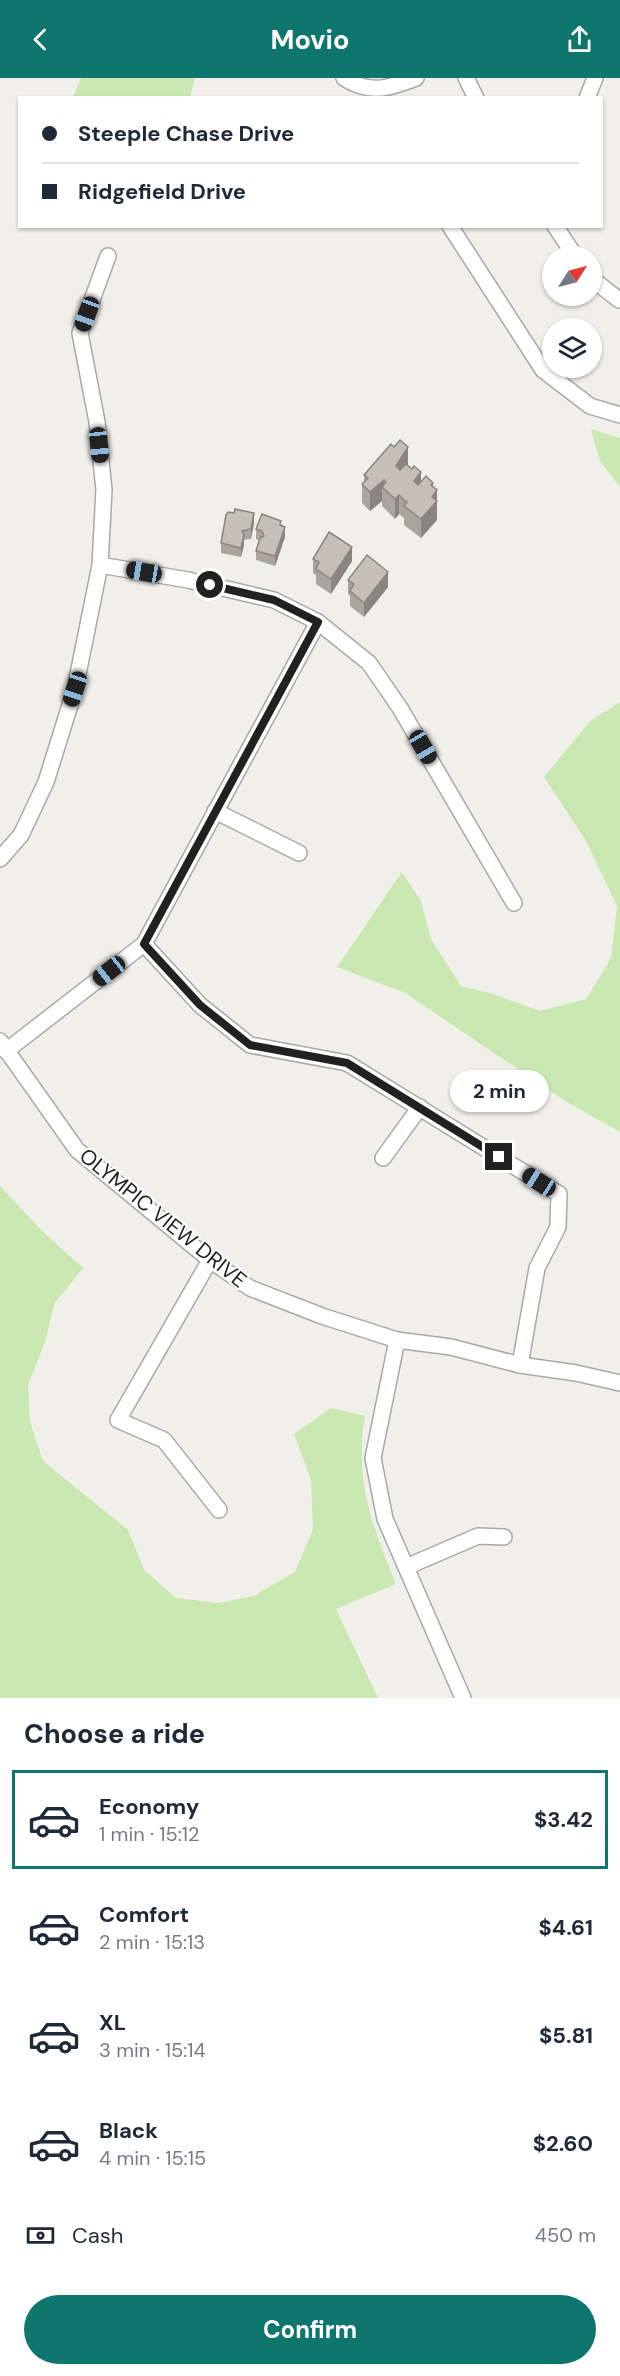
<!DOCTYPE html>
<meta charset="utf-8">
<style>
:root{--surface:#fff;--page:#f2f2f3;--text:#1f2937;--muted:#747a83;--line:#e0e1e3;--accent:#0f766e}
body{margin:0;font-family:"DM Sans",sans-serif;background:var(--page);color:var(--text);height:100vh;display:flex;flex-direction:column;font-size:22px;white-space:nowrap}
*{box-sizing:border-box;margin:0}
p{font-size:20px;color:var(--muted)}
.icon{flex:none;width:33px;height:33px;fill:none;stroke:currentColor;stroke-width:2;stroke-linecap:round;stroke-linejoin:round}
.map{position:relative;height:1620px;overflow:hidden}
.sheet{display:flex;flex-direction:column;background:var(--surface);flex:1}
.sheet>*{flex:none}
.top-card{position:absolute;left:18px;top:18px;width:585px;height:132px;border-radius:0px;box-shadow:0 2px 4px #0004;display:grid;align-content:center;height:132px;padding:0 24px;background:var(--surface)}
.needle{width:39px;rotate:54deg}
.controls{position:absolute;left:542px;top:168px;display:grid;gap:12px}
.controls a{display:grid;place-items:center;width:60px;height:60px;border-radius:50%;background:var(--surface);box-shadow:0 2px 4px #0004;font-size:30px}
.end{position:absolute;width:27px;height:27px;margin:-14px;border:8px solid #212121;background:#fff;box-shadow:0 0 0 3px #fff}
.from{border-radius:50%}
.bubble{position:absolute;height:42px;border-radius:21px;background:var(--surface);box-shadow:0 2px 4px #0004;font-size:20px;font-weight:700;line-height:42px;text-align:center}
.car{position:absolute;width:18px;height:36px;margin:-18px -9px;border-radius:8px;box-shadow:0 0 4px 2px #0007;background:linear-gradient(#222 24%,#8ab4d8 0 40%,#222 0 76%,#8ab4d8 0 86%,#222 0)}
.top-card b{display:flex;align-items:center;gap:21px;height:57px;font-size:22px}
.top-card b+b{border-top:2px solid var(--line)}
.top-card i{width:15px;height:15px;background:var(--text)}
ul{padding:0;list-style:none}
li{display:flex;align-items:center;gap:18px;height:99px;margin:0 12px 9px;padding:0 12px;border:3px solid transparent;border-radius:0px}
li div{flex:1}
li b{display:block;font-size:22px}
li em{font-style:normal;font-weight:700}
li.on{border-color:var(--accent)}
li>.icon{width:54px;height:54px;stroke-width:1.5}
h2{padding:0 24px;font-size:27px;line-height:72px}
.pay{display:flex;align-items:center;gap:15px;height:66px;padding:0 24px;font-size:22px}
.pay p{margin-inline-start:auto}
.action{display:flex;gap:12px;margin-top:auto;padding:12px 24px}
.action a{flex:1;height:69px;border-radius:36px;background:var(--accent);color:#fff;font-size:24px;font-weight:700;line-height:69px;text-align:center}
header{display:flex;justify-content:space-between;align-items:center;height:78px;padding:0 24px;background:var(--accent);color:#fff;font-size:27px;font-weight:700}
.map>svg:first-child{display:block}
.grass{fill:#cae8b1}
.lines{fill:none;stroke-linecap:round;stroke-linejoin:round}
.minor-casing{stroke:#a8a8a8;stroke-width:18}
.minor{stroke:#fff;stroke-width:15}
.wall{fill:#aaa39e}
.shaded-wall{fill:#8b8581}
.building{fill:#c6beb8;stroke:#8b8581;stroke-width:1.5}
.route{stroke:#212121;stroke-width:8}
.labels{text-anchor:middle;stroke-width:4.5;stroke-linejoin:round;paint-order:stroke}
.street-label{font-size:21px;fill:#212121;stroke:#fff}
</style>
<header><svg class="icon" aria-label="back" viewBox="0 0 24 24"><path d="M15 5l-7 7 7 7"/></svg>Movio<svg class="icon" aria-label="share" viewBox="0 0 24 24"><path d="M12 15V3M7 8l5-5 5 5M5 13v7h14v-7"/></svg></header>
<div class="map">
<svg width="620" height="1620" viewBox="0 0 620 1620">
<rect width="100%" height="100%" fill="#f1efe9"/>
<g class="grass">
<polygon points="81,0 195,0 190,19 73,19"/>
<polygon points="591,351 620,360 620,409 600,383"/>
<polygon points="620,624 620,1054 567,1024 405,915 337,889 402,794 421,823 431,861 461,908 490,915 540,933 586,921 611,880 617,828 585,761 544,699 590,643"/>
<path d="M0,1108L42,1153L83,1190L54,1226L46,1261L28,1307L30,1344L43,1383L128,1452L144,1492L176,1520L218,1525L258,1517V1515L295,1494L313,1451L311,1402L294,1356L331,1330L365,1338C354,1401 372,1448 396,1506L336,1531L378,1620H0Z"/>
</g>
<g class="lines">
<g class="minor-casing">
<g id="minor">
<path d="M344,0C370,17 390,10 416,0"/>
<polyline points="466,0 476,20"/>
<polyline points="587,20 595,0"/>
<polyline points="450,148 543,292 590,328 620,337"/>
<polyline points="555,148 575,178"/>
<polyline points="591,200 619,222"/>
<polyline points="100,487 188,502 274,522 318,544 369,585 400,630 514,825"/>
<polyline points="215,733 299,775"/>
<polyline points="0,781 21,757 46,704 75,611 100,487 104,412 97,344 80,255 108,178"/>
<polyline points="144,866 200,927 250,967 347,985 559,1116 558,1149 537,1190 520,1287"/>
<polyline points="0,963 77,1072 210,1182 250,1210 322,1238 397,1262 451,1269 520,1287 576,1295 620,1305"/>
<polyline points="6,973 144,866 318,544"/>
<polyline points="383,1080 420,1029"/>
<polyline points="210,1182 118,1342 164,1362 219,1432"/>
<polyline points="397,1262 373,1380 385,1441 463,1620"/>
<polyline points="406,1489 478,1458 504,1459"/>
</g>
</g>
<use href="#minor" class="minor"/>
</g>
<g class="wall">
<polygon points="408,388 421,404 433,409 437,412 437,442 421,460 404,447 404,440 399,436 395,441 382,428 382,423 370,433 362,425 362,406 364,404 364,397"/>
<polygon points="254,445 251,461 244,462 244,467 241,479 221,475 221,465"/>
<polygon points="281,447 285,459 275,488 256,482 256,473 259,462 256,461 256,451"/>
<polygon points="313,481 352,483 331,516 316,506 316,497 313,495"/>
<polygon points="348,502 388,509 364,539 350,528 350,518 348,516"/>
</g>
<g class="shaded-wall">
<polygon points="408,369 408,388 396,407 396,388"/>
<polygon points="421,394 421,413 414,403"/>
<polygon points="384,402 384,411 382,409 382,423 370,433 370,414"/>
<polygon points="433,405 433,416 437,412 437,442 421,460 421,441 431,407"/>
<polygon points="399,417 399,436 395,441 395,421"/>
<polygon points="254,435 254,445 251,461 251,451"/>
<polygon points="285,449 285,459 275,488 275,478"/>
<polygon points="244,457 244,467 241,479 241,470"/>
<polygon points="352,469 352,483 331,516 331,501"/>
<polygon points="388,494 388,509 364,539 364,525"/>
</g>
<g class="building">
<polygon points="400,362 408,369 396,388 400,392 406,386 412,391 414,388 421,394 414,403 418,407 426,398 433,405 431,407 437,412 432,419 437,423 421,441 404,428 407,424 404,422 399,417 395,421 382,409 386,404 384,402 370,414 362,406 368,400 364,397 391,366 394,369"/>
<polygon points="235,431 254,435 251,451 242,453 244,457 241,470 221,465 226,437 228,434 234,435"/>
<polygon points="262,436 281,443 280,447 285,449 275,478 256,473 260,460 264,458 262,453 256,451"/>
<polygon points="329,454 352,469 331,501 316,491 319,484 313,481"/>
<polygon points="367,477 388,494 364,525 350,513 354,506 348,502"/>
</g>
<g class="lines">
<polyline class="route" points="210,507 274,522 318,544 144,866 200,927 250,967 347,985 499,1079"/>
</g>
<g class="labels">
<g class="street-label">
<text transform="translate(163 1140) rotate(39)" y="7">OLYMPIC VIEW DRIVE</text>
</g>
</g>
</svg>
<div class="controls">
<a><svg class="needle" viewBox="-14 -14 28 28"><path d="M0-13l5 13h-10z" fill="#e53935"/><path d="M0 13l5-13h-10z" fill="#747a83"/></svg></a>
<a><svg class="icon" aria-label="layers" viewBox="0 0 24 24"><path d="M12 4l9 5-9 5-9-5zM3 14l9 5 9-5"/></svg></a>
</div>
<i class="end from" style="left:210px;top:507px"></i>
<i class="end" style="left:499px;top:1079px"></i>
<div class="bubble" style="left:450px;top:992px;width:99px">2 min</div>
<i class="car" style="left:87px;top:236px;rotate:200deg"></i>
<i class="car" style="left:99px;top:367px;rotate:174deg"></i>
<i class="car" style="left:144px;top:494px;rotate:280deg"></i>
<i class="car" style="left:75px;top:611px;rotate:198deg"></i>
<i class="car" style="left:423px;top:669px;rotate:150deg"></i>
<i class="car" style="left:109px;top:893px;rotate:232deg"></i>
<i class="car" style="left:539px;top:1104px;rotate:302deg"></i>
<div class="top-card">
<b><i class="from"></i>Steeple Chase Drive</b>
<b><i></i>Ridgefield Drive</b>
</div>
</div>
<section class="sheet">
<h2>Choose a ride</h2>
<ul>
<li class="on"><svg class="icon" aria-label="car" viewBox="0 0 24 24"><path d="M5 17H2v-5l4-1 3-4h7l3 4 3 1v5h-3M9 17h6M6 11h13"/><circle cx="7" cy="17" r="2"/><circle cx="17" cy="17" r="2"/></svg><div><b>Economy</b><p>1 min · 15:12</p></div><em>$3.42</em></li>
<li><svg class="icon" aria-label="car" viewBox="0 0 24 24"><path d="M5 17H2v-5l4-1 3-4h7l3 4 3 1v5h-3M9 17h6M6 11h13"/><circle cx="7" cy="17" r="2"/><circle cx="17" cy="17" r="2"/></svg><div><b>Comfort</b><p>2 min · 15:13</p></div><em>$4.61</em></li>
<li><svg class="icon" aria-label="car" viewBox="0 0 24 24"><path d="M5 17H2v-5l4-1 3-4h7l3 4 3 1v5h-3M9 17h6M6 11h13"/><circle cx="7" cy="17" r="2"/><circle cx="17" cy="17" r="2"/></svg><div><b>XL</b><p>3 min · 15:14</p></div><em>$5.81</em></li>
<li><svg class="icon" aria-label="car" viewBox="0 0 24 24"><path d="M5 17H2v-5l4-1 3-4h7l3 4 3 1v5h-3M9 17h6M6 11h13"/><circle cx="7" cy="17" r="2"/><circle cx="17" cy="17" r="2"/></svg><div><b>Black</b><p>4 min · 15:15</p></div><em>$2.60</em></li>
</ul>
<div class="pay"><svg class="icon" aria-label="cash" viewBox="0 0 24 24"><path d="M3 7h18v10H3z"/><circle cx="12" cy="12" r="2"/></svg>Cash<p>450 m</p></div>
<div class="action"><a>Confirm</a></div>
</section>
